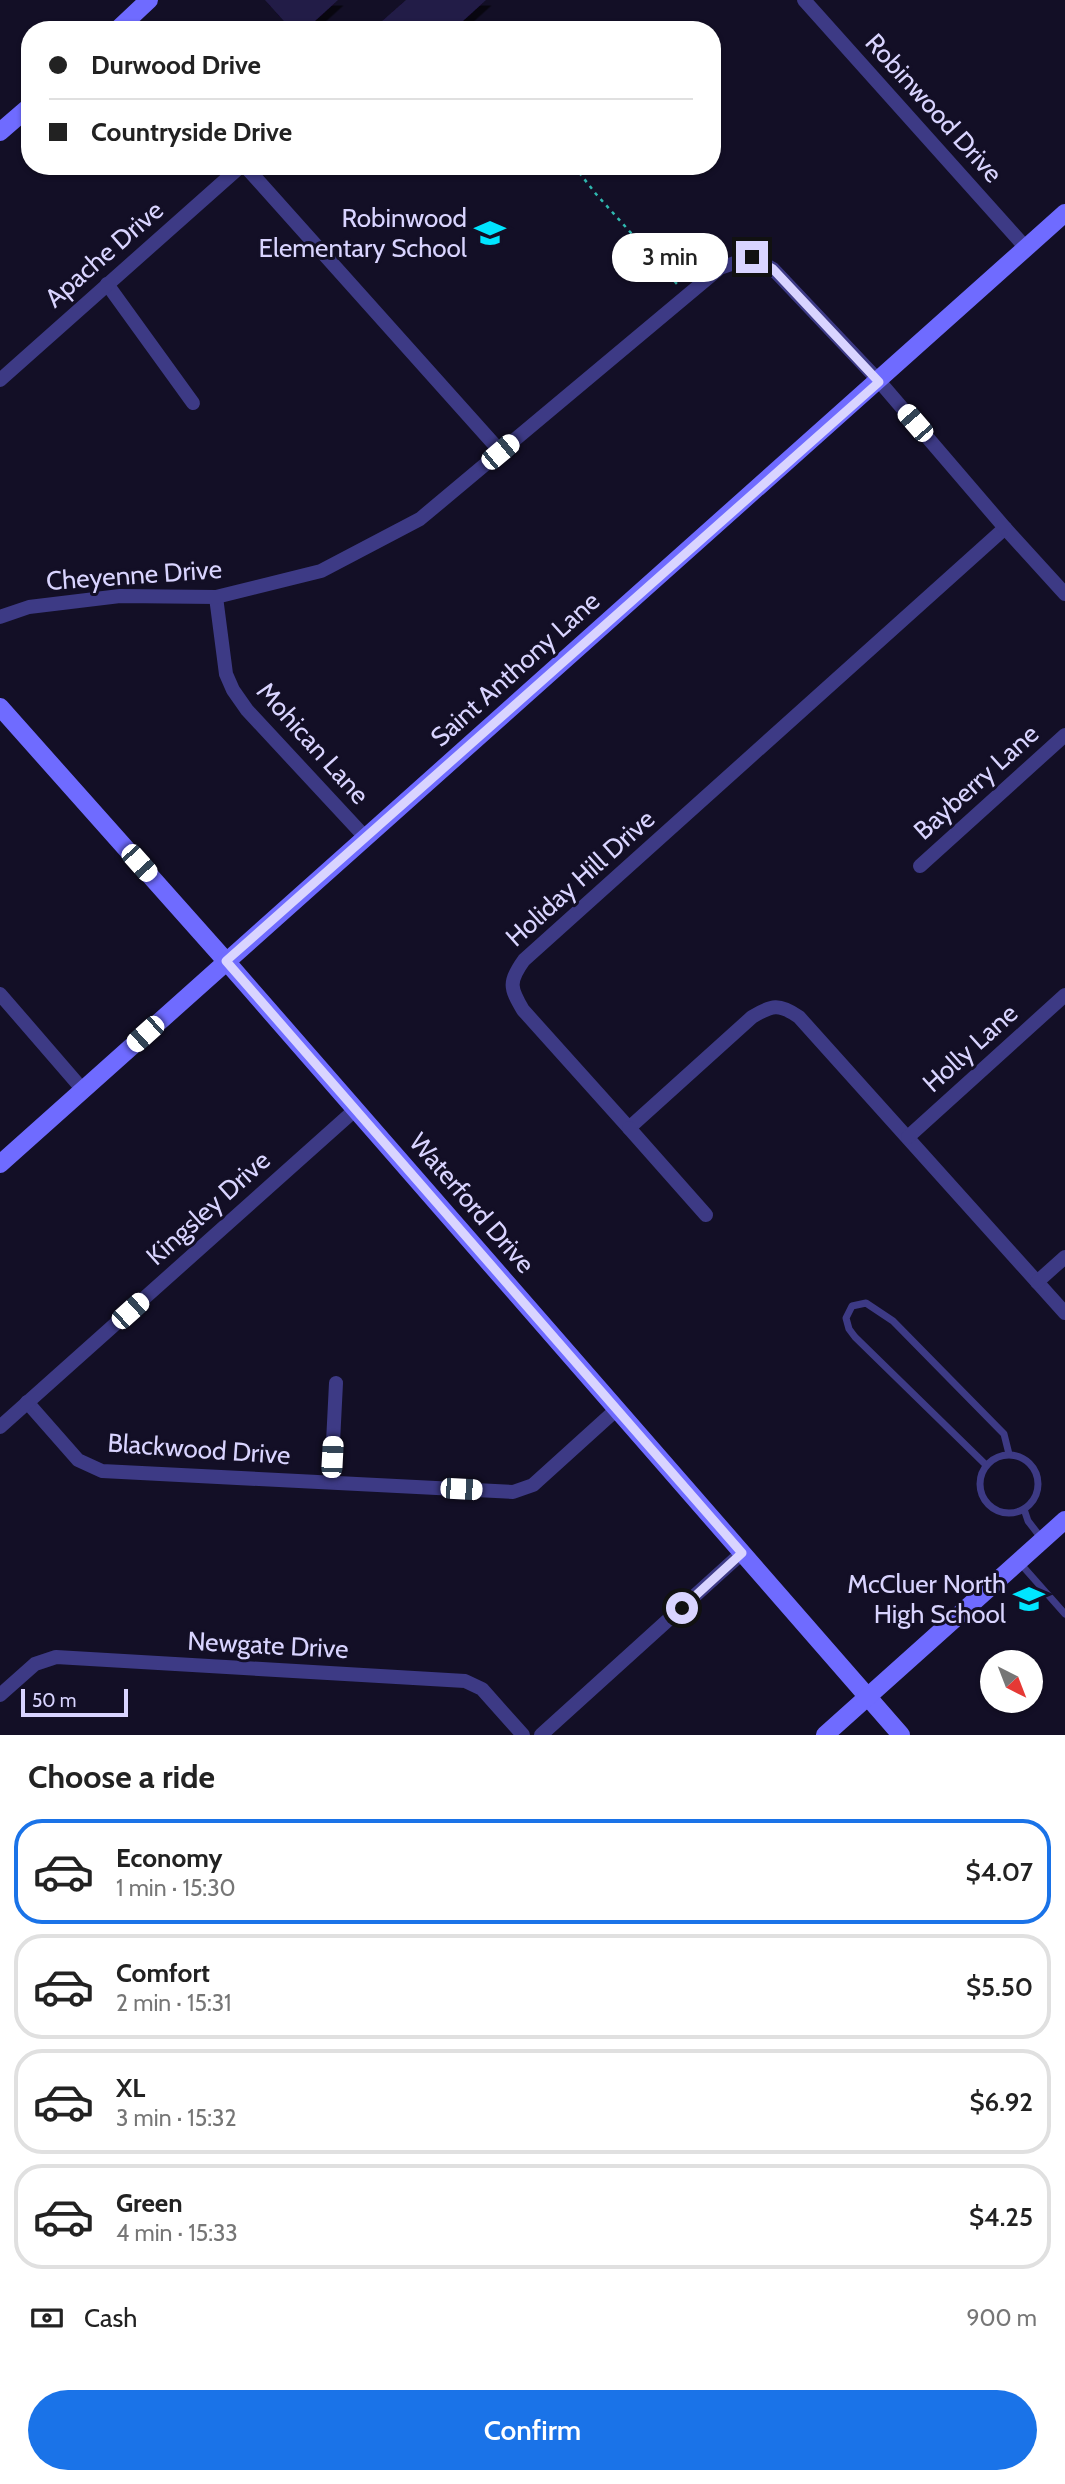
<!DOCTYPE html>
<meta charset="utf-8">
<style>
:root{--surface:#fff;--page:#f6f6f6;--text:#222;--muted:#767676;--line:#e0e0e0;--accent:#1a73e8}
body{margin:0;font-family:Cabin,sans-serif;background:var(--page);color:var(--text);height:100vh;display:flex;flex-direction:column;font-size:26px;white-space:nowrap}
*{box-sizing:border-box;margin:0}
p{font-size:23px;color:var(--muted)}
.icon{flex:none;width:38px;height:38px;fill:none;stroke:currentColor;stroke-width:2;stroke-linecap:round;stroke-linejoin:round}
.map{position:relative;height:1735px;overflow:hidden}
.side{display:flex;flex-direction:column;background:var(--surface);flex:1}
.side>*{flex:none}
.hud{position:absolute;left:21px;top:21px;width:700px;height:154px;border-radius:28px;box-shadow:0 2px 5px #0004;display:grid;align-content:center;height:154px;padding:0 28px;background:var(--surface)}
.needle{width:46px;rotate:138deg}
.fabs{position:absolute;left:980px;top:1650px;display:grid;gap:14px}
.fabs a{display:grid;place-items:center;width:63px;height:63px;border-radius:50%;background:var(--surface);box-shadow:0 2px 5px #0004;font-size:35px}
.scale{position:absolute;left:21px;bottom:18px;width:107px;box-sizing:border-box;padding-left:7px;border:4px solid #d9d4ff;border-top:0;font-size:19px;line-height:24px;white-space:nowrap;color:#d9d4ff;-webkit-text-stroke:5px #130f26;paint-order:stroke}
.end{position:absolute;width:32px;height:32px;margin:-16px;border:9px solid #d9d4ff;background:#111;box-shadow:0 0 0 4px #111}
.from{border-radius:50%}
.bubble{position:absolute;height:49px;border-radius:24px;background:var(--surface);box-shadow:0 2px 5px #0004;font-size:23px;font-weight:600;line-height:49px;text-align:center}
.car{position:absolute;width:21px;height:42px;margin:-21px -10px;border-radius:9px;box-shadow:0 0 5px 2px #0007;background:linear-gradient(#fff 24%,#345 0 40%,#fff 0 76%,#345 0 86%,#fff 0)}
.hud b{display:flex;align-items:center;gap:24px;height:66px;font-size:26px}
.hud b+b{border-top:2px solid var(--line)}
.hud i{width:18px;height:18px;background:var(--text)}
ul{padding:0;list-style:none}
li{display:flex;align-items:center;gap:21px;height:105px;margin:0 14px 10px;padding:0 14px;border:4px solid var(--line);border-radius:28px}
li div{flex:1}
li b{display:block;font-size:26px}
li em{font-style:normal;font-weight:600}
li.current{border-color:var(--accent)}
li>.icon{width:63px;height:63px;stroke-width:1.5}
h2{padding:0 28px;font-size:32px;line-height:84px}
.pay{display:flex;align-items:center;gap:18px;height:77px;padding:0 28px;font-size:26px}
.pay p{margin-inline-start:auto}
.button{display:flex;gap:14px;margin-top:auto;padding:14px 28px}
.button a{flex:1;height:80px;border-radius:42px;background:var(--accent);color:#fff;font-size:28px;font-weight:600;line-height:80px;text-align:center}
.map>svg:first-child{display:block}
.building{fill:#241b47;filter:url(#shadow)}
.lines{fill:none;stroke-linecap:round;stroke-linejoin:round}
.path{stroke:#2fb8b0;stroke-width:2.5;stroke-dasharray:3.5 5;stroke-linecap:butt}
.lane{stroke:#3d3a85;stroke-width:7}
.street{stroke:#3d3a85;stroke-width:14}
.secondary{stroke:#6f6bff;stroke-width:18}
.route{stroke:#d9d4ff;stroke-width:9}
.labels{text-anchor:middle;stroke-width:6;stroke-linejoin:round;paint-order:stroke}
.street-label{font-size:26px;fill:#d9d4ff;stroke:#130f26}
.poi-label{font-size:26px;fill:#d9d4ff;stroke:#130f26;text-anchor:end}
</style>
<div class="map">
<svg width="1065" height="1735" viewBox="0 0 1065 1735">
<defs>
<filter id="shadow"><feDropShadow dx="5.5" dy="5.5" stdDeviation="0" flood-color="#0009"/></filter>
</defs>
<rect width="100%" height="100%" fill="#130f26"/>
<g class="building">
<polygon points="265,0 338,0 305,30 292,30"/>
<polygon points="406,0 486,0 453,30 372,30"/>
</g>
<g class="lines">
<polyline class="path" points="574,166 596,194 677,284"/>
<g class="lane">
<circle cx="1009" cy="1484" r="29"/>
<polyline points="986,1465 855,1337 849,1329 846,1318 852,1306 866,1303 893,1321 1004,1434 1009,1454"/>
<polyline points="1024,1509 1028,1521 1042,1539"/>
<polyline points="1019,1562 1065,1614"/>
</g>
<g class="street">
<polyline points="804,0 1026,248"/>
<polyline points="245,166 500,451"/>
<polyline points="107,284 193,403"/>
<polyline points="0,380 241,166"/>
<path d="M1005,528L524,960C508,982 510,988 523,1010L629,1128L752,1017C772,1005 779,1003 799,1017L1065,1313"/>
<polyline points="216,597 226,674 233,690 247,710 365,837"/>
<polyline points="0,617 29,607 120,596 216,597 321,571 420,519 720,268 752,257 773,269 879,381 1005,528 1065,594"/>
<polyline points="920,866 1065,735"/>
<polyline points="0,994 83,1090"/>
<polyline points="629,1128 706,1215"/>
<polyline points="908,1137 1065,995"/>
<polyline points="1037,1282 1065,1257"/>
<polyline points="27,1402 78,1460 102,1471 513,1492 533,1485 617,1409"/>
<polyline points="0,1427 356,1109"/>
<polyline points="331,1482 336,1383"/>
<polyline points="0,1695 35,1664 56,1657 465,1681 482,1689 523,1735"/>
<polyline points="541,1735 742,1553"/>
</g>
<g class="secondary">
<polyline points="117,30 149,0"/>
<polyline points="0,132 30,106"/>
<polyline points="0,707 226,961 901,1735"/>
<polyline points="0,1164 1065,213"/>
<polyline points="825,1735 1065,1520"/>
</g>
</g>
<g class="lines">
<polyline class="route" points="682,1608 742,1553 226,961 879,382 773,269 752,257"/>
</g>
<defs>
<g id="school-bare" transform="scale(2.415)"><path d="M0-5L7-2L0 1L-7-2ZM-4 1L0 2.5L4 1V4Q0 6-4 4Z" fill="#00e5ff" stroke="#130f26" stroke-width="2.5" paint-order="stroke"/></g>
</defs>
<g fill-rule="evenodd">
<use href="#school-bare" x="490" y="233"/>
<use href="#school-bare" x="1029" y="1599"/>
</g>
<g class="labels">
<g class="street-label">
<text transform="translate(934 108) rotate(48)" y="9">Robinwood Drive</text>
<text transform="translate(104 254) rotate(-41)" y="9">Apache Drive</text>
<text transform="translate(134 575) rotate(-4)" y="9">Cheyenne Drive</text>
<text transform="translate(515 669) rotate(-42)" y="9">Saint Anthony Lane</text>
<text transform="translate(313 743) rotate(48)" y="9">Mohican Lane</text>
<text transform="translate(976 782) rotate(-42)" y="9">Bayberry Lane</text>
<text transform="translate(580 878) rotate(-42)" y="9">Holiday Hill Drive</text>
<text transform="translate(970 1048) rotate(-42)" y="9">Holly Lane</text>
<text transform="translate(472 1203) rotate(49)" y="9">Waterford Drive</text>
<text transform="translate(208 1208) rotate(-42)" y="9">Kingsley Drive</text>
<text transform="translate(199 1449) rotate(4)" y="9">Blackwood Drive</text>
<text transform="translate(268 1645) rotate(3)" y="9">Newgate Drive</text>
</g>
<g class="poi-label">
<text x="467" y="227">Robinwood<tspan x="467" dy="30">Elementary School</tspan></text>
<text x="1006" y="1593">McCluer North<tspan x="1006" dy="30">High School</tspan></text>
</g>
</g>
</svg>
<div class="fabs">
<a><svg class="needle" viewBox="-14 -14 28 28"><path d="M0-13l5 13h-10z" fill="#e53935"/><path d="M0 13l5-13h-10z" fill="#767676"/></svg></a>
</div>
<div class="scale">50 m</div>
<i class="end from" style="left:682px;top:1608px"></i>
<i class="end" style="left:752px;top:257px"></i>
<div class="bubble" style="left:612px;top:233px;width:116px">3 min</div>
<i class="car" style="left:915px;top:423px;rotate:319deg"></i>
<i class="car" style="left:500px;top:452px;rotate:50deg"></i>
<i class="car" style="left:139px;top:863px;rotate:138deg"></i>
<i class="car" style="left:145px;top:1034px;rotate:228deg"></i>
<i class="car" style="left:130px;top:1311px;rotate:48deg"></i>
<i class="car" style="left:332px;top:1457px;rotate:3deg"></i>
<i class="car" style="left:461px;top:1489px;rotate:93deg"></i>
<div class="hud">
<b><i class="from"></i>Durwood Drive</b>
<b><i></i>Countryside Drive</b>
</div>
</div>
<section class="side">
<h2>Choose a ride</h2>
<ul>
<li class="current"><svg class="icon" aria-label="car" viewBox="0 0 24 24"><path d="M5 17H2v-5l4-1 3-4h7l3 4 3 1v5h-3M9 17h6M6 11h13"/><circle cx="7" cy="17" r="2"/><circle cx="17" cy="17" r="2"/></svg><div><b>Economy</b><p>1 min · 15:30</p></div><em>$4.07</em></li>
<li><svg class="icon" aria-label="car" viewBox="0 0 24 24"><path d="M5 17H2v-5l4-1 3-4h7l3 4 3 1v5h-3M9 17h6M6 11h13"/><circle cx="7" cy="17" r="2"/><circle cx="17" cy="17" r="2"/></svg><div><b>Comfort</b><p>2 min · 15:31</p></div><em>$5.50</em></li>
<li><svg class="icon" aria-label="car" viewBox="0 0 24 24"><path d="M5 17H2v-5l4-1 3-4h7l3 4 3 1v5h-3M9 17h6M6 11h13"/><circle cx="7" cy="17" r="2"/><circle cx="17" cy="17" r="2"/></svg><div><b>XL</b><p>3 min · 15:32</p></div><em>$6.92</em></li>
<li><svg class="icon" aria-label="car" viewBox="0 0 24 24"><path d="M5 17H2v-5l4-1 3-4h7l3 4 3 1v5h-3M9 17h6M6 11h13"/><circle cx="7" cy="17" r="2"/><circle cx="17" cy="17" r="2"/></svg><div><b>Green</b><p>4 min · 15:33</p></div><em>$4.25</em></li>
</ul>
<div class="pay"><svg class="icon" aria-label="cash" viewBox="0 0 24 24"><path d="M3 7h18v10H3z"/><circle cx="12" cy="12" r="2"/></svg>Cash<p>900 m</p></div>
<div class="button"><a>Confirm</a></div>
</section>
